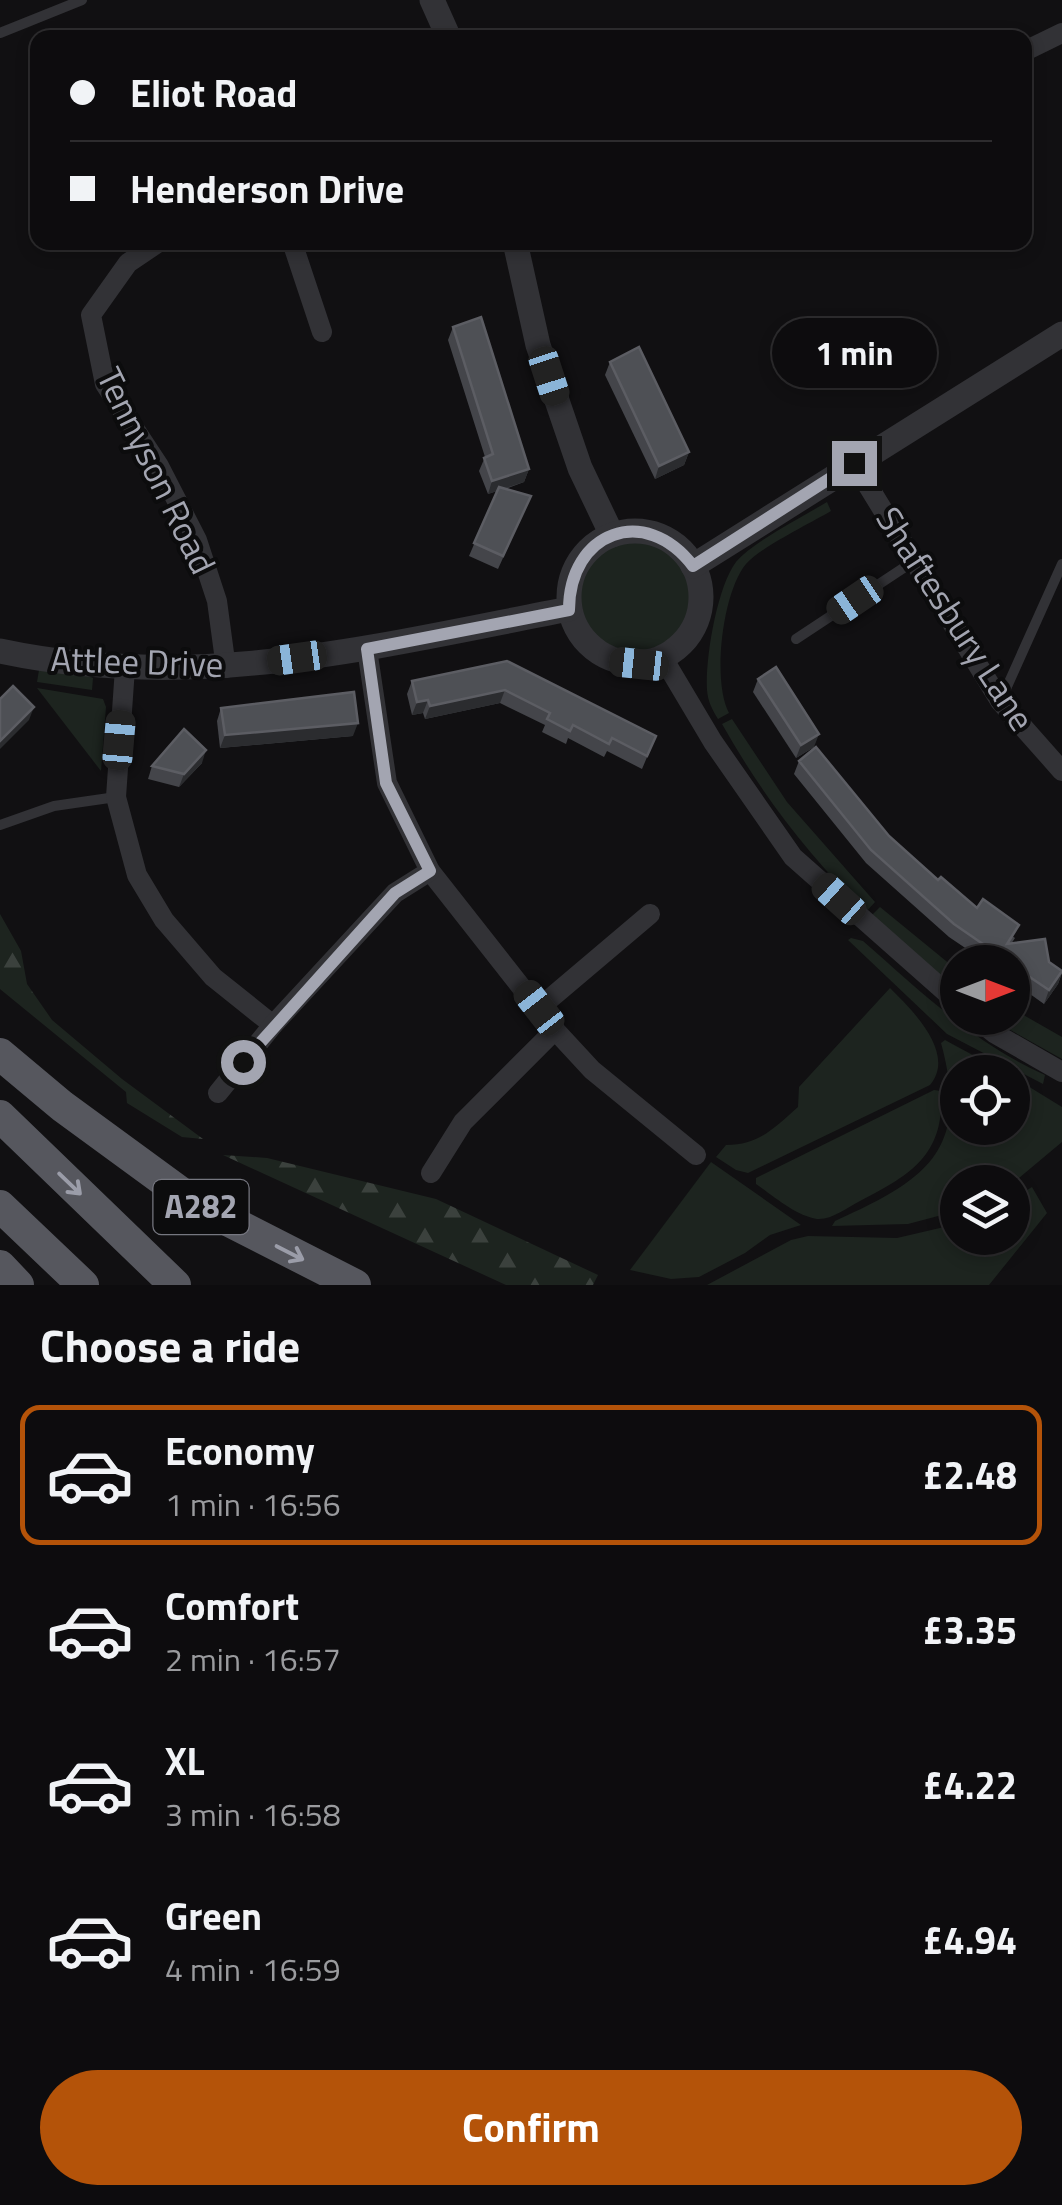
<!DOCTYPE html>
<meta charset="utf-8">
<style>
:root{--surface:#0d0c0e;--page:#1b1a1c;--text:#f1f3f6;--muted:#9a9b9e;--line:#2d2c2e;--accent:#b45309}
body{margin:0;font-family:"Titillium Web",sans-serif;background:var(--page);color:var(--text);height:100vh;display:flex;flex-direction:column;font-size:38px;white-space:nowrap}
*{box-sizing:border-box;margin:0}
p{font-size:32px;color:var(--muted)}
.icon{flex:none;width:55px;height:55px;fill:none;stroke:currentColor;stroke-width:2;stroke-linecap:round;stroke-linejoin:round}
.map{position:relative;height:1285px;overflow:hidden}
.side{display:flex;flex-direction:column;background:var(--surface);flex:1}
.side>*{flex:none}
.banner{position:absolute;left:30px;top:30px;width:1002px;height:220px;border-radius:20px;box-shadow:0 5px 15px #0003,0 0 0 2px var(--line);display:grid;align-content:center;height:220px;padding:0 40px;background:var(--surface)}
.needle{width:65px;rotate:90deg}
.tools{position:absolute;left:940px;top:945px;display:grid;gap:20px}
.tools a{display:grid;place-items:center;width:90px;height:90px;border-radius:50%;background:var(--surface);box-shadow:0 5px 15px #0003,0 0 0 2px var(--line);font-size:50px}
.end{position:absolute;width:45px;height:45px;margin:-22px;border:12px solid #a3a5b1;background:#111;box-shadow:0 0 0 5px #111}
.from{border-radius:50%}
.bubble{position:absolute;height:70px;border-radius:35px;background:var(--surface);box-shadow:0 5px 15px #0003,0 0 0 2px var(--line);font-size:32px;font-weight:700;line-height:70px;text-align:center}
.car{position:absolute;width:30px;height:60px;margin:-30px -15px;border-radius:12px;box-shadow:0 0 8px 2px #0007;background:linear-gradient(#222 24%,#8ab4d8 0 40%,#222 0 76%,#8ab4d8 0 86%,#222 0)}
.banner b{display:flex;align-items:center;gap:35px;height:95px;font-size:38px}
.banner b+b{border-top:2px solid var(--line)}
.banner i{width:25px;height:25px;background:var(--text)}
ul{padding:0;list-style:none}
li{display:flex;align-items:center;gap:30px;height:140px;margin:0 20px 15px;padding:0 20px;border:5px solid transparent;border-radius:20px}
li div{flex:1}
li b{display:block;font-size:38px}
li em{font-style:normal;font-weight:700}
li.current{border-color:var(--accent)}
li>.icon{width:90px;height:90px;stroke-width:1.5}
h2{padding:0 40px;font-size:45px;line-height:120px}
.button{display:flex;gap:20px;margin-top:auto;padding:20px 40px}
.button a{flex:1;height:115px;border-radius:60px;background:var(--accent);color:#fff;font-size:40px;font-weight:700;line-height:115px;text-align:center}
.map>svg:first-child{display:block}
.grass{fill:#1d241f}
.forest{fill:url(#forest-firs)}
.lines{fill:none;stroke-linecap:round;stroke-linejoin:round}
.service{stroke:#323236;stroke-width:10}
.minor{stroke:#323236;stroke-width:20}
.tertiary{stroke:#323236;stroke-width:25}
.trunk{stroke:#56575e;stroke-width:32}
.wall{fill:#44454a}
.shaded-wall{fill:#2b2c2f}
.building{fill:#4e5055;stroke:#5c5d63;stroke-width:2.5}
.oneway{stroke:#9b9da9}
.route{stroke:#a3a5b1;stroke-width:12}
.labels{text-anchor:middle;stroke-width:8;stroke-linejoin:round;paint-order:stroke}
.shield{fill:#0c0c0d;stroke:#767780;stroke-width:2.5}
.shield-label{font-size:32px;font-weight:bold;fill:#a3a5b1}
.street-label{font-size:35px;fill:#a3a5b1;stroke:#0c0c0d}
</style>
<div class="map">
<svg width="1062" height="1285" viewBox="0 0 1062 1285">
<defs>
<pattern id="forest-firs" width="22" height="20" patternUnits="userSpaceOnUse" patternTransform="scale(2.5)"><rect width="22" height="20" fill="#1d241f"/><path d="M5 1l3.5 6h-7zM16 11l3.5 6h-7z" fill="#3b413d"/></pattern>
</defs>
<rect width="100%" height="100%" fill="#111012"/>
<g class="grass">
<path d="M827,502L831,511C809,524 761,547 746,564C722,593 712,682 729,713L718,719C712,709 708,702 707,690C705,659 717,587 736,562C751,543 804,516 827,502Z"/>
<circle cx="635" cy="595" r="56"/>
<polygon points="39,670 88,676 93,678 92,690 37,682"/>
<polygon points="37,688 103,699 106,707 101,771"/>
<path d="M732,719L787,802L875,902L866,912C808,855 762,795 722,724Z"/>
<polygon points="880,907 957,970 957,995 870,917"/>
<path d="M851,938L863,941C920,991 975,1044 1045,1075L1043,1084L947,1034L848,940Z"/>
<path d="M890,988C911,1009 957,1053 930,1085L748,1173L736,1170L716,1157L726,1145C759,1145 774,1128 798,1107L799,1087Z"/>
<polygon points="1013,1009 1062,1037 1062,1059 989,1018 1012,1018"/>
<path d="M945,1040L1004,1072H958V1128H1012L1013,1077L1062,1107V1142L1013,1183L958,1182L957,1211L908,1224L832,1226L835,1221C925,1180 971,1152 941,1043Z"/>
<path d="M934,1090L941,1091C945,1156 910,1175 860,1201C846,1208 832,1220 817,1219C796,1216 773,1196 756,1184V1178Z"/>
<polygon points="711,1162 801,1225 770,1235 745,1253 699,1277 671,1279 630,1270"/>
<polygon points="1032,1187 1047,1213 989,1285 707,1285 791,1240 808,1236 897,1238 957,1224 958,1238 1012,1238 1013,1199"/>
</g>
<g class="forest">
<polygon points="0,914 21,951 27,984 52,1020 122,1079 203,1139 182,1137 127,1103 126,1092 0,989"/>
<polygon points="223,1155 267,1158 436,1199 598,1275 593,1285 506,1285"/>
</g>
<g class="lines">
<g class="service">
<polyline points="0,33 82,0"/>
<polyline points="796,639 914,561"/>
<polyline points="1001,700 1062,564"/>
<polyline points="0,825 54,806 116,797"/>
</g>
<g class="minor">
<polyline points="1025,51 1062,33"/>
<polyline points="159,242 128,263 91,315 105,384 159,466 197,540 217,601 226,668"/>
<polyline points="292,242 322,332"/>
<polyline points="854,463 1000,701 1062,771"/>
<polyline points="367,649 387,783 430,871 555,1030 592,1070 696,1155"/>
<polyline points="663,658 713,742 793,857 958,1003"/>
<polyline points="125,668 116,797 137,875 164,920 213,977 273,1025"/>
<polyline points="539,1008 650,914"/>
<polyline points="975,1018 994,1033 1062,1072"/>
<polyline points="218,1093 273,1025 395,893 430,871"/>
<polyline points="431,1173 463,1122 555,1030"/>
</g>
<g class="tertiary">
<polyline points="432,0 449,38"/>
<polyline points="515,242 538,345 580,468 612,535"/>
<circle cx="635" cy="597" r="66"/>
<polyline points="693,566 1062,334"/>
<path d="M0,651C196,693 377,646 569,609"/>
</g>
<g class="trunk">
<polyline points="0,1054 62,1106 196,1204 355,1285"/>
<polyline points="0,1116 175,1285"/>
<polyline points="0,1206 83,1285"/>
<polyline points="0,1266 18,1285"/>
</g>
</g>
<g class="wall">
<polygon points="453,327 529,469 524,482 505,489 531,496 498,569 469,556 497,491 488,494 479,471 485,457 448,340"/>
<polygon points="610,362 689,452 684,465 655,479 605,375"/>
<polygon points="507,661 656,736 642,769 607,751 604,757 568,738 566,744 542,732 545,725 500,703 425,719 423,713 412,715 407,694 412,681"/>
<polygon points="758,679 814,747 796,758 753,692"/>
<polygon points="221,708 353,736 220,748 217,721"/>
<polygon points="799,761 889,836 938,880 1015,938 1011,944 1049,962 1062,973 1058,984 1044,1004 1012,981 1012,962 986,962 949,937 866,863 794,774"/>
<polygon points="202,763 179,787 148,779 152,766"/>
</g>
<g class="shaded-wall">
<polygon points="689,452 684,465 655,479 659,466"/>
<polygon points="529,469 524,482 488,494 492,481"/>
<polygon points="505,690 500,703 425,719 430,706"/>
<polygon points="428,700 423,713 412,715 417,702"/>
<polygon points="34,707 29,720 0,749 0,741"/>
<polygon points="358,723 353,736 220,748 225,735"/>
<polygon points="819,734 814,747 796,758 801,745"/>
<polygon points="206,750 202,763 179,787 184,774"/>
<polygon points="1062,972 1058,984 1044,1004 1049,990"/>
</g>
<g class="building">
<polygon points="481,317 529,469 492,481 484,458 493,454 453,327"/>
<polygon points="639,347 689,452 659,466 610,362"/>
<polygon points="499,487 531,496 503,556 474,543"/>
<polygon points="507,661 656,736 647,756 612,738 609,744 573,725 570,731 547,719 550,713 505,690 430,706 428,700 417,702 412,681"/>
<polygon points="776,667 819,734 801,745 758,679"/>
<polygon points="13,686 34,707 0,741 0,699"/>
<polygon points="354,692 358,723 225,735 221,708"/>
<polygon points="184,729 206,750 184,774 152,766"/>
<polygon points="816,747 889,836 938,880 941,877 977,908 983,899 1019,925 1007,944 1045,939 1049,962 1062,971 1049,990 1012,965 1012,962 1009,962 954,924 871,850 799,761"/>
</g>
<defs><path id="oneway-shaft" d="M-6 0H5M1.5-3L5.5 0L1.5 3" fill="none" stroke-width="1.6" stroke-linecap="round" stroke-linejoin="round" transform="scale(2.5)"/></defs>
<g class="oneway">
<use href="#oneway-shaft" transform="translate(70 1184) rotate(44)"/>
<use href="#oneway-shaft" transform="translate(290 1253) rotate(27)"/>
</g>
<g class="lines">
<path class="route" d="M243,1062L395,893L430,871L386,783L367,649L569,610C569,532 645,503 693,566L854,463"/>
</g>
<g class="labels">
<rect class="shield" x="153.5" y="1180" width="95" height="54" rx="8"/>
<g class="shield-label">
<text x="201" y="1218">A282</text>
</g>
<g class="street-label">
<text transform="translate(156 471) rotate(64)" y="12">Tennyson Road</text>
<text transform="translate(955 619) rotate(57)" y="12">Shaftesbury Lane</text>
<text transform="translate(137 662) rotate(2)" y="12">Attlee Drive</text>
</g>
</g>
</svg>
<div class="tools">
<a><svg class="needle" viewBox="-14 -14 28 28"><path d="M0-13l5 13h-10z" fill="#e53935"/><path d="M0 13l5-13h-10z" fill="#9a9b9e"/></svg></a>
<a><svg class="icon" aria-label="locate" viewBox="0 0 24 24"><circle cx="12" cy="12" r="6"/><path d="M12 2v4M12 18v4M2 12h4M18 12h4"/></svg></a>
<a><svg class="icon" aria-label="layers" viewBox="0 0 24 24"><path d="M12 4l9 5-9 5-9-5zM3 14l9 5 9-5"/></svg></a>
</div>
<i class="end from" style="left:243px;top:1062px"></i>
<i class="end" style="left:854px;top:463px"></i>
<div class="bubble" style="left:772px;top:318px;width:165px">1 min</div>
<i class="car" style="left:549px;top:376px;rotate:162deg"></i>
<i class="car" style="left:855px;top:600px;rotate:236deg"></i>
<i class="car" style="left:297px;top:658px;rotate:262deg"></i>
<i class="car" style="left:639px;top:664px;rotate:276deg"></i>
<i class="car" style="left:119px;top:740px;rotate:5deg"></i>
<i class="car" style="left:839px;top:899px;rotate:312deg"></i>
<i class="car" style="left:539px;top:1008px;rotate:322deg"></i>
<div class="banner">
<b><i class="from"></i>Eliot Road</b>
<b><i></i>Henderson Drive</b>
</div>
</div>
<section class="side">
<h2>Choose a ride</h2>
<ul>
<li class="current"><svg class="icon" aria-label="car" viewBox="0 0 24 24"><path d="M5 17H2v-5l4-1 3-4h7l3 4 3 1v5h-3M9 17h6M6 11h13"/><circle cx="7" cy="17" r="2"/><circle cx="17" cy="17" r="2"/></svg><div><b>Economy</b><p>1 min · 16:56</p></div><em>£2.48</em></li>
<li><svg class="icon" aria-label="car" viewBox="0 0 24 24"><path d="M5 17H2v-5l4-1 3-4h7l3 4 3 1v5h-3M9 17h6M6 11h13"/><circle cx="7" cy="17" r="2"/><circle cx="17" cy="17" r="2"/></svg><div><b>Comfort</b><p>2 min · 16:57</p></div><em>£3.35</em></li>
<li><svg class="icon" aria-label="car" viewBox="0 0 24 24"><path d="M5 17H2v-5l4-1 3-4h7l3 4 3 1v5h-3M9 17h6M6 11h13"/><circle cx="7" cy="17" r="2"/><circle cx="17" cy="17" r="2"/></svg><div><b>XL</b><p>3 min · 16:58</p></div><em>£4.22</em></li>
<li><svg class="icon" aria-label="car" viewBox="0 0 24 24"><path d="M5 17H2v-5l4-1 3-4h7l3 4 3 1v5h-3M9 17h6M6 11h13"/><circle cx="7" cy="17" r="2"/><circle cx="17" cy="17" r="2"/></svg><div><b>Green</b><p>4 min · 16:59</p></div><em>£4.94</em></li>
</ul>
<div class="button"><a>Confirm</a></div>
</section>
